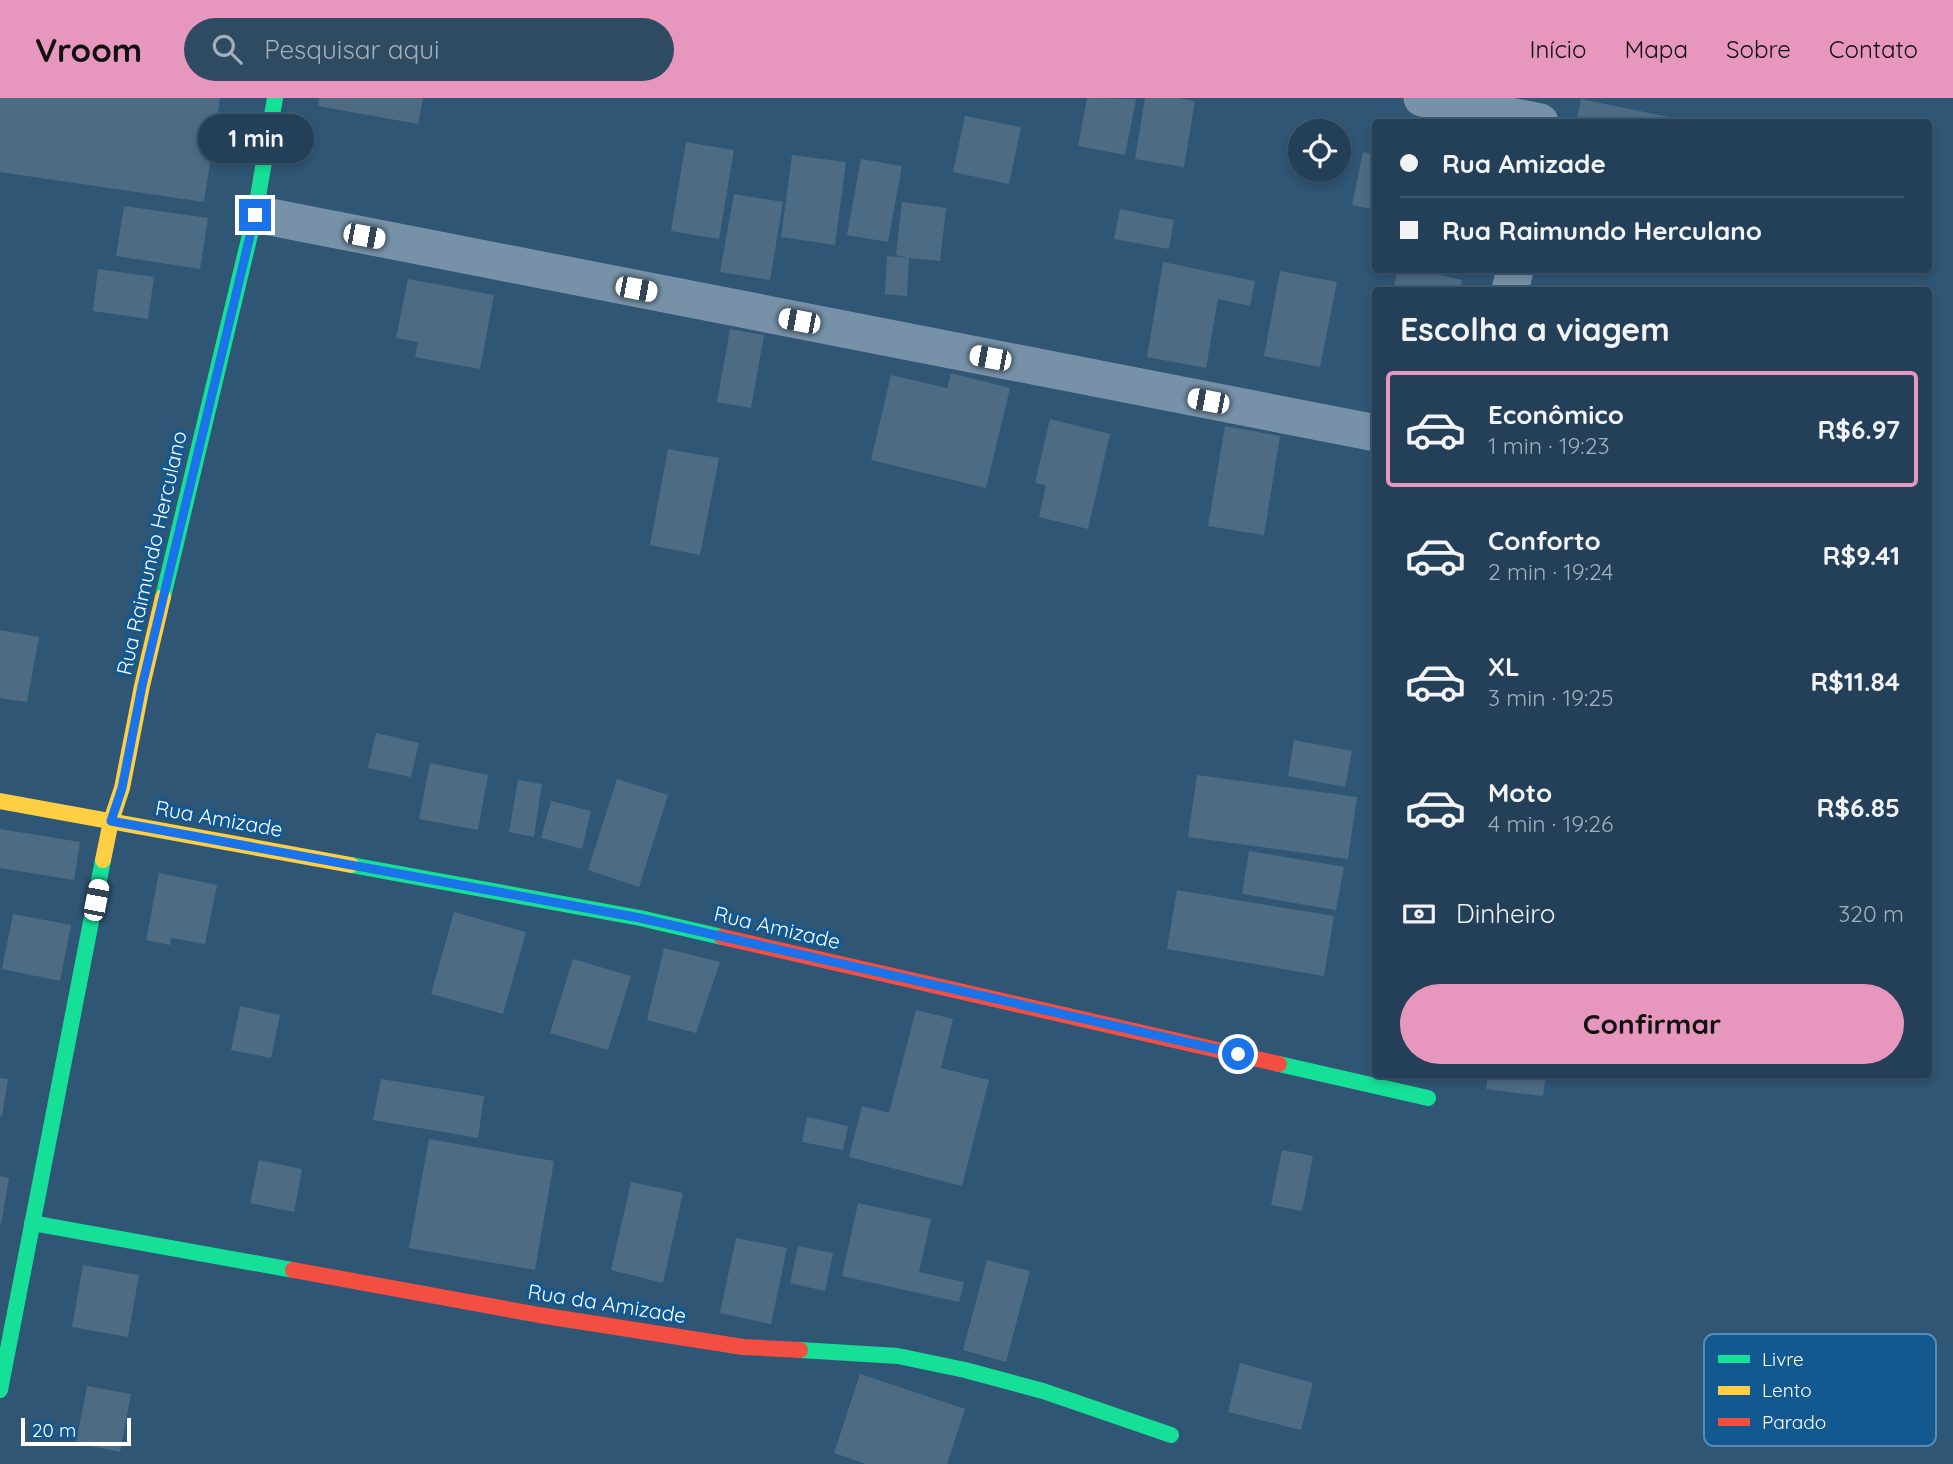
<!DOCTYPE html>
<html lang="pt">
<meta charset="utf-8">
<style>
:root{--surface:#234058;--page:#2f4b61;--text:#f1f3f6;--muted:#a3afba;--line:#40596e;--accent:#e797bd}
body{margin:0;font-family:Quicksand,sans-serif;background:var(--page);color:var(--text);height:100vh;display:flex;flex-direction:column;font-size:26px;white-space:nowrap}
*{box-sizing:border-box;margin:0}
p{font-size:23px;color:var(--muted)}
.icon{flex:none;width:38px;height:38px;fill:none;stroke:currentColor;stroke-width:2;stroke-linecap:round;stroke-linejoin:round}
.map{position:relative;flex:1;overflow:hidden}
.side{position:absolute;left:1372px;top:189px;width:560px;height:791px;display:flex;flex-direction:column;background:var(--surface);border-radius:7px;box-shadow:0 4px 10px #0003,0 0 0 2px var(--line)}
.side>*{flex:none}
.banner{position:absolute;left:1372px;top:21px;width:560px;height:154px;border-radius:7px;box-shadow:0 4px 10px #0003,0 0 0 2px var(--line);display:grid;align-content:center;height:154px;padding:0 28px;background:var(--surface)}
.buttons{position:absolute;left:1288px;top:21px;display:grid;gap:14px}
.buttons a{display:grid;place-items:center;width:63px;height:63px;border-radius:50%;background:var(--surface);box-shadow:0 4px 10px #0003,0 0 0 2px var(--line);font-size:35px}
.scale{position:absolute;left:21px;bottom:18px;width:110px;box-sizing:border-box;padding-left:7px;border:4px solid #fff;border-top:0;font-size:19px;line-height:24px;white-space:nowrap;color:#fff;-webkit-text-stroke:5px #125992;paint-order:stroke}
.end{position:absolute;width:32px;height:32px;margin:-16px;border:9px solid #1a73e8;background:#fff;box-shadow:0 0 0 4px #fff}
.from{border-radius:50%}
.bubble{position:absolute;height:49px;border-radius:24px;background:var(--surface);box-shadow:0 4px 10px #0003,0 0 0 2px var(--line);font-size:23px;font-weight:800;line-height:49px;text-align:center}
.car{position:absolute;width:21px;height:42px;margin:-21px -10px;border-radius:9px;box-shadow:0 0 5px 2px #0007;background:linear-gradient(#fff 24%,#345 0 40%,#fff 0 76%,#345 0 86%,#fff 0)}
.banner b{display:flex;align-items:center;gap:24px;height:66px;font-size:26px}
.banner b+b{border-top:2px solid var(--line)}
.banner i{width:18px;height:18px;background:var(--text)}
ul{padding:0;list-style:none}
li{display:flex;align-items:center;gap:21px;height:116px;margin:0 14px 10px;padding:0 14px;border:4px solid transparent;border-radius:7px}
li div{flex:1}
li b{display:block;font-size:26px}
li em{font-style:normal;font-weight:800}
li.current{border-color:var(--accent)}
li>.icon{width:63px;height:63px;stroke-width:1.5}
h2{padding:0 28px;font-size:32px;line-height:84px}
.pay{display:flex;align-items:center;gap:18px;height:77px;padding:0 28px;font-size:26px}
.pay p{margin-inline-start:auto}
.cta{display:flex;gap:14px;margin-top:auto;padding:14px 28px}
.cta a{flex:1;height:80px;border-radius:42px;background:var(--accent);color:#111;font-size:28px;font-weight:800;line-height:80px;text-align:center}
header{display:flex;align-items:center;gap:42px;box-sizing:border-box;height:98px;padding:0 35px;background:var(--accent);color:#111}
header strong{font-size:33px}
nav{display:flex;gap:38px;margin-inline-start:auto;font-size:24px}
.search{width:490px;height:63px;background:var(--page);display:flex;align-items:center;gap:18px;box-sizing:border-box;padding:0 24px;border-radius:38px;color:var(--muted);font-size:26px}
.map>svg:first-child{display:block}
.building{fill:#4d6c84}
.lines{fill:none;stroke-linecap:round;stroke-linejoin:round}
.street{stroke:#7792a8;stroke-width:37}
.fast{stroke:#16e098;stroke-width:16}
.slow{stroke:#ffcf43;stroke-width:16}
.jam{stroke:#f24e42;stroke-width:16}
.route{stroke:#1a73e8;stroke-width:9}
.labels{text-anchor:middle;stroke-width:6;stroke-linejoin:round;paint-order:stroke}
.street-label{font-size:21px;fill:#fff;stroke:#125992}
.key{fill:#125992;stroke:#598bb3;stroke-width:2}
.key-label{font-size:19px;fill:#fff}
</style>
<header>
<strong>Vroom</strong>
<div class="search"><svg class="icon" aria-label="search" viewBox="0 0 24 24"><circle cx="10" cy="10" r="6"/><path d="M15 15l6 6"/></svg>Pesquisar aqui</div>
<nav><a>Início</a><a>Mapa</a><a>Sobre</a><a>Contato</a></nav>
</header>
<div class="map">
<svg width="1953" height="1366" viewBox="0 0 1953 1366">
<rect width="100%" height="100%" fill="#2f5675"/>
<g class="building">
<polygon points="0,0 220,0 204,104 0,74"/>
<polygon points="319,0 423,0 418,26 318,8"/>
<polygon points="1087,0 1136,1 1125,57 1078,48"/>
<polygon points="1145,0 1179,0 1195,3 1184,69 1135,61"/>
<polygon points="1581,1 1688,23 1688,24 1576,24"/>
<polygon points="965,18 1021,29 1009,86 953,74"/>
<polygon points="686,44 734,52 719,141 671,133"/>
<polygon points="1363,54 1376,57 1376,112 1352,107"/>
<polygon points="792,57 846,64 835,147 781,139"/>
<polygon points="861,61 902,68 888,144 847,137"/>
<polygon points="734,96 783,104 770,182 720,174"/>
<polygon points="902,104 946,110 940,163 909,160 907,198 885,196 887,158 909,160 896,157"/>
<polygon points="124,108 208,120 200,171 116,158"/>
<polygon points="1120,111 1174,122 1169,151 1114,141"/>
<polygon points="1163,164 1255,183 1250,208 1218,201 1206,270 1147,259"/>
<polygon points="98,171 154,179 148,221 93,213"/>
<polygon points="1398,172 1419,172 1462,182 1460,192 1393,192"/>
<polygon points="1280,173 1337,184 1320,269 1264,258"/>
<polygon points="408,181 494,197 480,271 415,259 418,244 396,240"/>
<polygon points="730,231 764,237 751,310 717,304"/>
<polygon points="951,275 1010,290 986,390 871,362 891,277 947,290"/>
<polygon points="1050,321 1110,336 1088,431 1039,419 1046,387 1035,385"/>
<polygon points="1225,328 1280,338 1264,437 1208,428"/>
<polygon points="668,351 719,360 700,457 650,447"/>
<polygon points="0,532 39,539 27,604 0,600"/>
<polygon points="376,635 419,645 411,679 368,670"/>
<polygon points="1294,642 1352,653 1345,689 1288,678"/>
<polygon points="430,665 488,677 478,732 419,721"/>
<polygon points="1197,677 1357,699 1348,761 1188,739"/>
<polygon points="617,681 668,697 639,789 588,772"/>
<polygon points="518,682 542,686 534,739 509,734"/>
<polygon points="551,703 591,713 582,751 541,740"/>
<polygon points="0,731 80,744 74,782 0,770"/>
<polygon points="1249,753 1344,769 1336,812 1242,796"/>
<polygon points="159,775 217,787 205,846 171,840 170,847 146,842"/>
<polygon points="1177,792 1334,818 1324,878 1167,851"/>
<polygon points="454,814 526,834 503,916 431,896"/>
<polygon points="13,816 71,827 60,883 2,871"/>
<polygon points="664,850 720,864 696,935 647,922"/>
<polygon points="573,861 631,878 608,952 550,935"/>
<polygon points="240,908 280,917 271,960 231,952"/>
<polygon points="916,912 953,921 941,970 989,982 962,1088 849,1059 862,1008 889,1015"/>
<polygon points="1488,976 1546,976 1543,998 1486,991"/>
<polygon points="0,980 8,981 2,1018 0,1018"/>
<polygon points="381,981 484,998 478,1040 373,1022"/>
<polygon points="807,1019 848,1028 843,1052 802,1044"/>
<polygon points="429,1041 554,1063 535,1172 409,1150"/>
<polygon points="1282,1052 1313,1058 1302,1113 1271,1107"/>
<polygon points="259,1062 302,1071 294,1114 250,1105"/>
<polygon points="0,1078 9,1080 1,1126 0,1126"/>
<polygon points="631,1084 683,1095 663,1185 611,1172"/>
<polygon points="858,1105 931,1121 919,1174 964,1184 959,1204 842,1178"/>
<polygon points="736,1140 787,1150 771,1226 720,1215"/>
<polygon points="798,1148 833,1155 825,1193 790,1185"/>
<polygon points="987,1162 1030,1173 1006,1264 963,1252"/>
<polygon points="83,1167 139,1177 128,1239 72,1229"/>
<polygon points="1240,1265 1313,1285 1301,1332 1228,1314"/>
<polygon points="860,1276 965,1311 947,1366 866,1366 834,1355"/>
<polygon points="87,1288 131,1296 120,1354 76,1345"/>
</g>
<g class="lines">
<g class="street">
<polyline points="1422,0 1540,24"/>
<polyline points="255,116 1376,335"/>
<polyline points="1510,192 1515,172"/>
</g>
<g class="fast">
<polyline points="163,499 255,116 275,0"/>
<polyline points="351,767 640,820 722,839"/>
<polyline points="1279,966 1428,1000"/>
<polyline points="32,1125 293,1172"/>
<polyline points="800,1252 898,1258 965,1272 1043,1293 1171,1337"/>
<polyline points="0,1292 103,762"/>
</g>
<g class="slow">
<polyline points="0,703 351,767"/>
<polyline points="103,762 111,723 122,690 142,588 163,499"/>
</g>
<g class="jam">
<polyline points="722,839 1279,966"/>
<polyline points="293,1172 539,1217 743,1249 800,1252"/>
</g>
</g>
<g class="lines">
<polyline class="route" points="255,117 142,588 122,690 111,723 640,820 1238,956"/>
</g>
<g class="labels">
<g class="street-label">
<text transform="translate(152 455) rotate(-77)" y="7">Rua Raimundo Herculano</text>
<text transform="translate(219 721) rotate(10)" y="7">Rua Amizade</text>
<text transform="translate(777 830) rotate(13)" y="7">Rua Amizade</text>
<text transform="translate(607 1206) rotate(9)" y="7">Rua da Amizade</text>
</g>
</g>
<rect x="1704" y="1236" width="232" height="112" rx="10" class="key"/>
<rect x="1718" y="1257" width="32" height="8" fill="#16e098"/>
<rect x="1718" y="1288" width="32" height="9" fill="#ffcf43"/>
<rect x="1718" y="1320" width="32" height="8" fill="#f24e42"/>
<g class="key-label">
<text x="1762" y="1268">Livre</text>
<text x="1762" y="1299">Lento</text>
<text x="1762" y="1331">Parado</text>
</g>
</svg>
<div class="buttons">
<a><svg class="icon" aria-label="locate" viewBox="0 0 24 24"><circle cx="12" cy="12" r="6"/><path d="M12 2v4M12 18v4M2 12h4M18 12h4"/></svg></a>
</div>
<div class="scale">20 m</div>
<i class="end from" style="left:1238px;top:956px"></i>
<i class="end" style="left:255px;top:117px"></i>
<div class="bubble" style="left:198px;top:16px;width:116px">1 min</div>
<i class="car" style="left:364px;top:138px;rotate:101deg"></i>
<i class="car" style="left:636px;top:191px;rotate:101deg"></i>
<i class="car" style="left:799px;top:223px;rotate:281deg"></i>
<i class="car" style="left:990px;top:260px;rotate:281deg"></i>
<i class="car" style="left:1208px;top:303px;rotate:281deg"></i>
<i class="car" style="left:96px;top:802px;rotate:11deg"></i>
<div class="banner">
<b><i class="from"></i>Rua Amizade</b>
<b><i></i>Rua Raimundo Herculano</b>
</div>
<section class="side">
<h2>Escolha a viagem</h2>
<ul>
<li class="current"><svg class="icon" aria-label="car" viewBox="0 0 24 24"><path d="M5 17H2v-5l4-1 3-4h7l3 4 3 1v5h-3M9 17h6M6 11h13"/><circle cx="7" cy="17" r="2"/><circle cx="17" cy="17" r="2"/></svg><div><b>Econômico</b><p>1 min · 19:23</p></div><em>R$6.97</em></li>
<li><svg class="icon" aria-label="car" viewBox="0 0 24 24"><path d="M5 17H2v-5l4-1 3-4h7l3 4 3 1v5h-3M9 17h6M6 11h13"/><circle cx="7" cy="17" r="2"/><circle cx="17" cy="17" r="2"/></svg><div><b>Conforto</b><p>2 min · 19:24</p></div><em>R$9.41</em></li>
<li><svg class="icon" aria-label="car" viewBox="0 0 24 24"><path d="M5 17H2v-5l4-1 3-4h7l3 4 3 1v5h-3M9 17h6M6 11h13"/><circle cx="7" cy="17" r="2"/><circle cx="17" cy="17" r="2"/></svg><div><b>XL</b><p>3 min · 19:25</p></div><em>R$11.84</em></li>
<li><svg class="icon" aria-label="car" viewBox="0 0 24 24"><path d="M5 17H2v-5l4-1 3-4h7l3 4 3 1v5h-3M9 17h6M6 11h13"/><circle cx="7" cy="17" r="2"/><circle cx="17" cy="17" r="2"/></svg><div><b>Moto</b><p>4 min · 19:26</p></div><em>R$6.85</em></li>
</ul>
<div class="pay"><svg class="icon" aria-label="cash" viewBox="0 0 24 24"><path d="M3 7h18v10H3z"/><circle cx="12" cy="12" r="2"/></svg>Dinheiro<p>320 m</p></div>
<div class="cta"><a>Confirmar</a></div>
</section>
</div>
